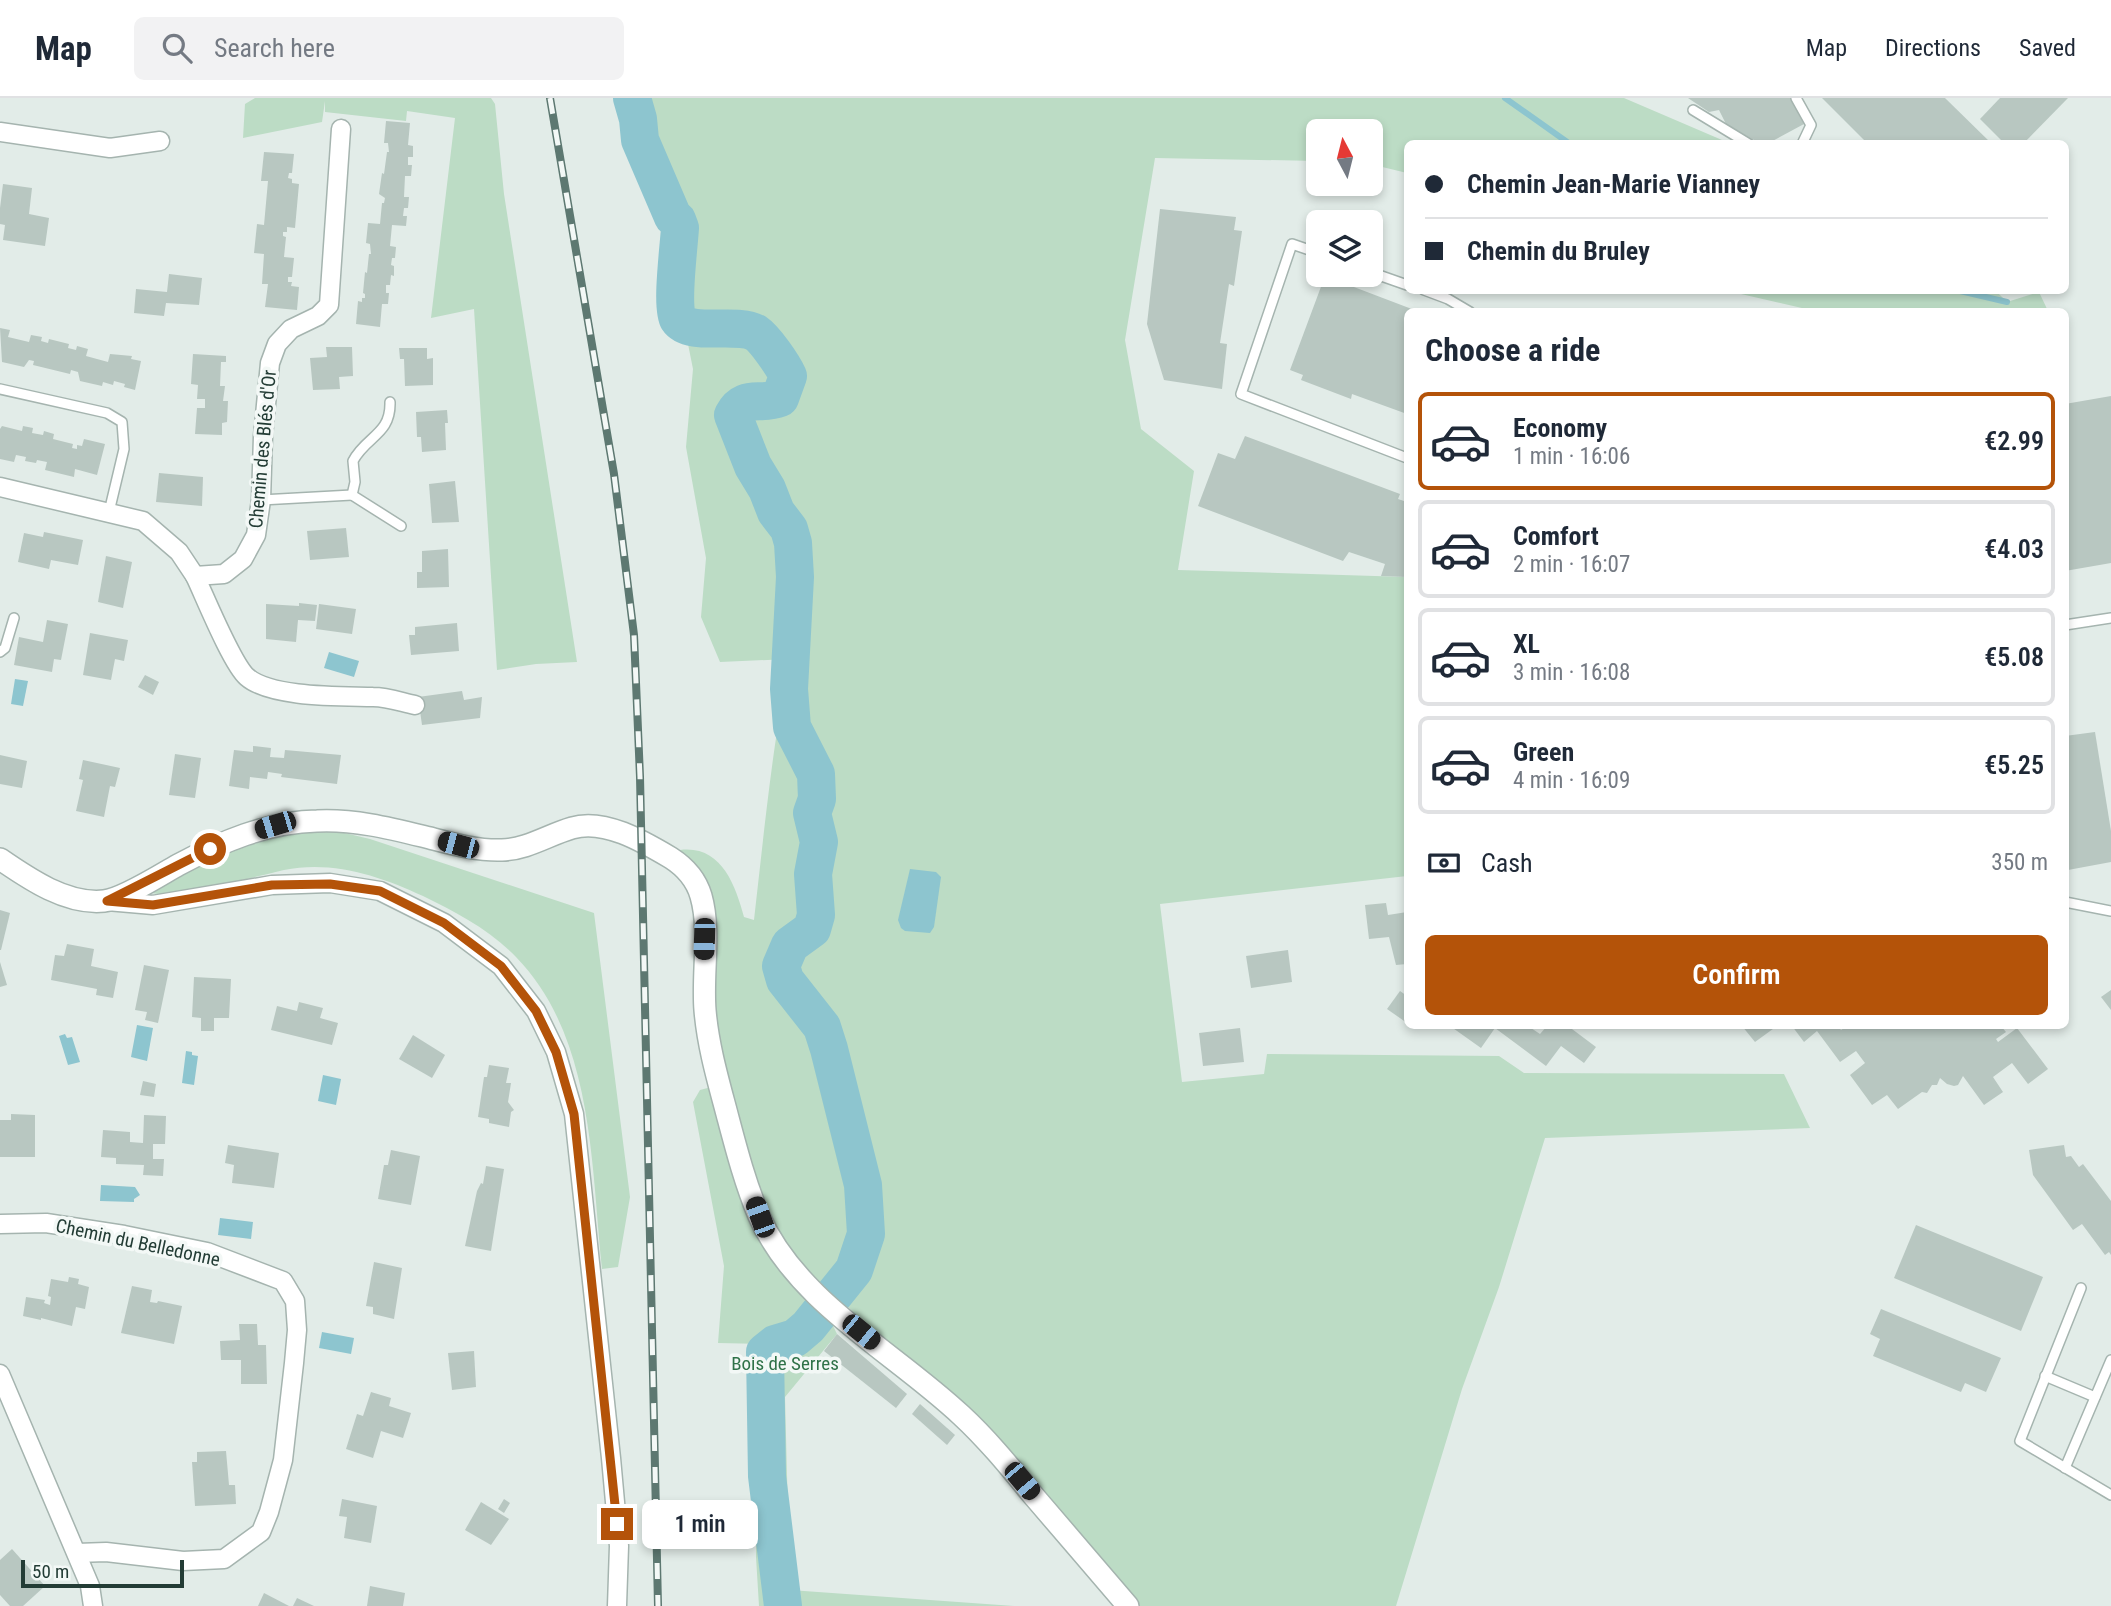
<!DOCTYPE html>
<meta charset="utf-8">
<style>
:root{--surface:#fff;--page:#f2f2f3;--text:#1f2937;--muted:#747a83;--line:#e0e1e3;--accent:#b45309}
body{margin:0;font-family:"Roboto Condensed",sans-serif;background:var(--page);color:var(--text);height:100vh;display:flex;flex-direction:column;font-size:26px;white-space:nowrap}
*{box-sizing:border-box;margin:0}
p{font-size:23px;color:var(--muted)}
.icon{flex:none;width:38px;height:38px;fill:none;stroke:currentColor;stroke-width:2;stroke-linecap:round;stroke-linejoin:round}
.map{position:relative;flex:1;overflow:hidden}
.details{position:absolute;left:1404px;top:210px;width:665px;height:721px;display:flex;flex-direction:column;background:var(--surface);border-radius:10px;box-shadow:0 4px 10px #0003}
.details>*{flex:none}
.guide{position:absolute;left:1404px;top:42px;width:665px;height:154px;border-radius:10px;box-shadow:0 4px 10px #0003;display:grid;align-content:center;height:154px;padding:0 21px;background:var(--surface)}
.needle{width:46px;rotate:353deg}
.controls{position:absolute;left:1306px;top:21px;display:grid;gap:14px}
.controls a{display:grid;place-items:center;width:77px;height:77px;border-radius:10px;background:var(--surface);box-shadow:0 4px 10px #0003;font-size:35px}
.scale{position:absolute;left:21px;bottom:18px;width:163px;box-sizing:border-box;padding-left:7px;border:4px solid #233c35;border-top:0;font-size:19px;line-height:24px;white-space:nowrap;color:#233c35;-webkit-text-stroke:5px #f3f8f6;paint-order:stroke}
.end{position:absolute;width:32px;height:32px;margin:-16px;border:9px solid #b45309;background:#fff;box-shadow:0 0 0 4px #fff}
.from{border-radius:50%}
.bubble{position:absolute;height:49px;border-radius:10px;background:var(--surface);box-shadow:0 4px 10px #0003;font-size:23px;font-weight:600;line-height:49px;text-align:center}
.car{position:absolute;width:21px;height:42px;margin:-21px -10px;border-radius:9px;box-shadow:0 0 5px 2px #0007;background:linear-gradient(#222 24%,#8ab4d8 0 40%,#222 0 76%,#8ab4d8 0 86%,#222 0)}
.guide b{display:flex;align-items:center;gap:24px;height:66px;font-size:26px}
.guide b+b{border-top:2px solid var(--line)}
.guide i{width:18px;height:18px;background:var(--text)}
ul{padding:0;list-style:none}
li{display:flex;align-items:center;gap:21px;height:98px;margin:0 14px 10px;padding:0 7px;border:4px solid var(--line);border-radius:10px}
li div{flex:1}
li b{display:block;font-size:26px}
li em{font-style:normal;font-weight:600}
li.on{border-color:var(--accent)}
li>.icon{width:63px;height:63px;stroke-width:1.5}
h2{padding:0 21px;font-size:32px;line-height:84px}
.pay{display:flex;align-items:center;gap:18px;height:77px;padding:0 21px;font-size:26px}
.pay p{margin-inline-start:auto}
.action{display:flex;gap:14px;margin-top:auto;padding:14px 21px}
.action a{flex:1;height:80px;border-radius:10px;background:var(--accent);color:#fff;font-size:28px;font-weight:600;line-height:80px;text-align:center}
header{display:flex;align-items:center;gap:42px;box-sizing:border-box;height:98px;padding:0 35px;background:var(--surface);border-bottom:2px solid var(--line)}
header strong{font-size:33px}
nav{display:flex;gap:38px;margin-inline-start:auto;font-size:24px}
.search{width:490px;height:63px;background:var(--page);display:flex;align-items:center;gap:18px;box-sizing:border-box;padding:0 24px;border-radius:10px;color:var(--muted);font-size:26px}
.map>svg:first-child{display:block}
.green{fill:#bcdcc5}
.water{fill:#8dc5cf}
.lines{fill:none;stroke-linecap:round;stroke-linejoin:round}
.stream{stroke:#8dc5cf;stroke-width:6}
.river{stroke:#8dc5cf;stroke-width:38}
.building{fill:#b8c7c1}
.service-casing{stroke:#a5b4af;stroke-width:12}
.minor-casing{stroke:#a5b4af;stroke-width:21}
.tertiary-casing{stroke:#a5b4af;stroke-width:24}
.service{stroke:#fff;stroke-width:9}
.minor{stroke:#fff;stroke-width:18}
.tertiary{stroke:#fff;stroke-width:21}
.rail-casing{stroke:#5d7871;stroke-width:8}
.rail{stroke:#f3f8f6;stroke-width:5;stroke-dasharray:16;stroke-linecap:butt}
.route{stroke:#b45309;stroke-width:9}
.labels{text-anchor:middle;stroke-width:7;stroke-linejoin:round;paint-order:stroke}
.street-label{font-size:19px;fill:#233c35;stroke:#f3f8f6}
.park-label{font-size:19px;fill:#2f7248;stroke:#f3f8f6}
</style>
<header>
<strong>Map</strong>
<div class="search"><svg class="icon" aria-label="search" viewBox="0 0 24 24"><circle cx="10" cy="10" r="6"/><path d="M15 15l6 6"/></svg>Search here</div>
<nav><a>Map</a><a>Directions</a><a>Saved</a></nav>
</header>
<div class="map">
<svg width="2111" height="1508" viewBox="0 0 2111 1508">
<rect width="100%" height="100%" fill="#e2ece8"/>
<g class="green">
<polygon points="255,0 491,0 495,6 504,96 577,564 536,566 497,572 474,211 431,220 455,20 407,13 406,23 325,14 325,3 322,24 243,40 245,6"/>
<path d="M632,0H1624L1729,45L1407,46V75L1370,66V33H1318V63L1155,60L1125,242L1141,331L1194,373L1178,472L1407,479V778L1160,806L1182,984L1264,976L1267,956L1499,958L1524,975L1784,976L1810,1030L1545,1040L1499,1189L1462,1291L1396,1508H1128L925,1286L838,1199L825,1211L837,1236L785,1299L790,1492L1014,1508H759L756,1459L755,1279L762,1262L761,1252L767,1246L718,1245L724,1168L693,1004L700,992L719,987L704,814L675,763L680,752C721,747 735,786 744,819L754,822C761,761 767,701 776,640C779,613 788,588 789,561L720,564L701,519L706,460L686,349L693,271L684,226L678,221L675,208L680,130L677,122L673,119L640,42L638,21Z"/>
<polygon points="630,16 636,43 668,122 674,130 673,149 631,59"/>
<polygon points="1995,192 2007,204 2039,194 2048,213 1815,213 1728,193"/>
<path d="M332,732L370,741L594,815L630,1099L618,1169L602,1171C591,1068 594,939 516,859C490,832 456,814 423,798C380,778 332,762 284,772C263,777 162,803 150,794C212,760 260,736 332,732Z"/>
</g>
<g class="water">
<polygon points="329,554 359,563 354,579 324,570"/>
<polygon points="15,581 28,583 23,608 11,606"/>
<polygon points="910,771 936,774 941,779 934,829 930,835 905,833 901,830 898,822"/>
<polygon points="137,927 153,930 147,963 131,959"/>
<polygon points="65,936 67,940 72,939 80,964 68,967 59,938"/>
<polygon points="186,953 192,954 192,957 198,958 194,987 182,985"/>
<polygon points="323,977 341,981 336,1007 318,1003"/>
<polygon points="101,1087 135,1089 140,1097 134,1101 134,1104 100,1103"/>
<path d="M875,1118C883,1129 880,1148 869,1156L853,1146C850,1131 862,1121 875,1118Z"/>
<polygon points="220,1120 253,1124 251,1141 218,1137"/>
<polygon points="322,1234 354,1240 351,1256 319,1250"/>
</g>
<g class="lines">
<g class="stream">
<polyline points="1505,0 1570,46"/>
<polyline points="1956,192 2007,204"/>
</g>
<path class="river" d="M632,0L638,21L640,42L673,119L677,122L680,130C679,147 671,210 678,221C690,239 737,224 756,235C765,241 783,267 788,278L780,300C759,308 744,296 733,317L753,368L767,391L776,414L789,431L793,445L795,479L789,591L792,629L816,676L817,701L812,715L819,744L813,776L816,817L812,831L790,847L781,868L785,882L822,929L829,951L863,1087L866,1136L854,1172L808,1229L795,1240L775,1246L765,1254L767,1378L783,1508"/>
</g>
<g class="building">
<polygon points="1688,0 1790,0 1804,26 1767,46 1761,46 1726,26 1719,12 1709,14"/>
<polygon points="1822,0 1945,0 1992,46 1868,46"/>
<polygon points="2000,0 2068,0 2023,46 2005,46 1980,21"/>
<polygon points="386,23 410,25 408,47 413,48 413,59 408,59 408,67 412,67 411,78 405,78 404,99 409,99 408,110 404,110 403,118 407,118 406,128 392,127 390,148 396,149 395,160 392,160 391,167 394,168 394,178 391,177 390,187 386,187 386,195 389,195 388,206 382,206 380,229 356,226 358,203 362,204 362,200 365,200 365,196 363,195 365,174 367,175 369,156 371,156 370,146 366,145 368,125 380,126 382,105 384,105 385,100 379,96 382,75 384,76 387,54 389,54 388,45 384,45"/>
<polygon points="264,54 294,56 292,75 289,75 288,80 292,81 292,85 299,86 295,130 287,129 287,134 283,134 283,138 286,139 284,159 294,160 292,179 288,179 288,184 292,184 291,188 299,189 297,212 265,209 268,186 262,186 264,156 254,155 257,126 264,127 268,83 261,83"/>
<polygon points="3,86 32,90 29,116 49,120 45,148 3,142 5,127 0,126 0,110"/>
<polygon points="1160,111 1236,119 1234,132 1242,133 1234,188 1229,186 1220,245 1227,246 1222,291 1164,282 1147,226"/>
<polygon points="169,176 202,180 199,207 166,205 164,218 134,215 136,191 167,194"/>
<polygon points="1325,178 1417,213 1407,214 1407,316 1352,296 1351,301 1301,282 1303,277 1290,272"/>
<polygon points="0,230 10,232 8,239 29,244 31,237 42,239 41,243 48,245 49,241 69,246 68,250 76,252 77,248 88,251 86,258 108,264 110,256 132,258 131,261 141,263 135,292 124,289 125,286 114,283 113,287 103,284 102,288 80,283 78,274 71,272 70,276 33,267 34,263 29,262 24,269 2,264"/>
<polygon points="326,249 352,249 353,278 339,279 340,291 313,292 310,260 327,259"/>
<polygon points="399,250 427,250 427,261 433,260 433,287 405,288 404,261 400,261"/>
<polygon points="193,256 226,258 226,264 221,264 220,288 225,288 223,303 228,303 227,324 222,325 222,337 195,336 197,310 205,310 205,301 197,301 198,287 191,286"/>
<polygon points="2111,298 2111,465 2065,473 2065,306"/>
<polygon points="447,312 448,325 445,325 446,352 422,354 421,339 417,339 416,314"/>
<polygon points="2,328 22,333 23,328 33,330 32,335 43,337 44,333 54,336 53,341 73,346 72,350 77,351 77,347 82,348 84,341 105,346 97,377 75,371 74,379 45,372 47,364 37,362 36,365 25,363 26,359 16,357 14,364 0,361 0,331"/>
<polygon points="1245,338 1400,396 1398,401 1407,404 1407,479 1381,478 1385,466 1349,454 1343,463 1198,408 1218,355 1235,361"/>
<polygon points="159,375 203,379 202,408 156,404"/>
<polygon points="455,383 459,424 432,425 429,386"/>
<polygon points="346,430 349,459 310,462 307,433"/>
<polygon points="44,434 83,442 78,467 51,462 49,471 18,464 24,435 43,439"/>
<polygon points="448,451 449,489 417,490 417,474 422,474 422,453"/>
<polygon points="106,458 132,464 123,510 98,504"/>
<polygon points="299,505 317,507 315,523 298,522 296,544 266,541 266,506 299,508"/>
<polygon points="319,506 356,511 352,536 316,531"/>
<polygon points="47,522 68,526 61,562 54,561 52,574 14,567 19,539 43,544"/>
<polygon points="457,525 459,553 411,557 409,537 415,537 415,529"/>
<polygon points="90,535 128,542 124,563 115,561 111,582 83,577"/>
<polygon points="145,577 159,584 153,597 138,589"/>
<polygon points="462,593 464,602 482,599 480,620 422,627 418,599"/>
<polygon points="2095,634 2111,733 2111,764 2068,772 2065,752 2065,638"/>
<polygon points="253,648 271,650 270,659 284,660 285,652 341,657 337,686 281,679 282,676 268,674 267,681 250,679 249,691 229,688 234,652 253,654"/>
<polygon points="175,656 201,660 195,700 169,697"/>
<polygon points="0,657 27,663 22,690 0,686"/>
<polygon points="83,662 120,670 115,689 110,688 104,719 76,713 83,682 79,681"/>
<polygon points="1386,805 1388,817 1407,814 1407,866 1396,867 1389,839 1369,841 1365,807"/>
<polygon points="0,812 10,815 1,852 0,852"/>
<polygon points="67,846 94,851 91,868 118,874 113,900 96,897 97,891 51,882 55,857 64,858"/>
<polygon points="1288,852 1292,884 1251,890 1246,858"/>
<polygon points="0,864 7,887 0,889"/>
<polygon points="144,867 169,872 158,925 145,922 147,914 135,912"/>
<polygon points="194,879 231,881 229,920 214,920 214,933 201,933 201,920 192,919"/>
<polygon points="2111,892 2111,912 2101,899"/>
<polygon points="1400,893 1407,898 1407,925 1387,911"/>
<polygon points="299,904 323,910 320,920 338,925 332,947 271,932 277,908 297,913"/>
<polygon points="1450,928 1528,928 1540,936 1547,928 1568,928 1596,949 1584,965 1561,948 1546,968 1495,930 1481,950"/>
<polygon points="1742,928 1777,928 1755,944"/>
<polygon points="1792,928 1838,928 1841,932 1847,928 1986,928 1987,930 1990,928 2001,928 2006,934 1996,941 1998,944 2017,930 2048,971 2028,986 2012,965 1993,979 2003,994 1984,1007 1963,978 1958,987 1954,988 1947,986 1940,980 1937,987 1932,987 1927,995 1922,994 1898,1011 1887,997 1872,1007 1850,977 1865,965 1856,953 1840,964 1817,933 1804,944"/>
<polygon points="1240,930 1244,964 1203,968 1199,935"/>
<polygon points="413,937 445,957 432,980 399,961"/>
<polygon points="489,967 509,970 506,985 511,985 508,1004 514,1012 511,1014 509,1029 489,1025 489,1021 478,1019 484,979 487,979"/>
<polygon points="143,983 156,986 154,999 140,997"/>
<polygon points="11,1016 35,1017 35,1059 0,1059 0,1022 11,1022"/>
<polygon points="144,1017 166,1018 165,1046 153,1046 153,1061 164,1061 163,1078 143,1077 144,1067 116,1066 116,1060 101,1059 103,1032 130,1034 130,1044 143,1045"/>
<polygon points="228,1047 279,1055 274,1090 232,1085 234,1067 225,1065"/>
<polygon points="2064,1047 2066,1059 2071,1058 2079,1069 2083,1066 2111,1103 2111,1157 2109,1154 2105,1157 2082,1126 2073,1132 2033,1077 2029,1052"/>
<polygon points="391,1052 420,1058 411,1107 378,1101 384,1067 388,1067"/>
<polygon points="486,1068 504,1071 491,1153 465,1148 477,1093 481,1085 483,1086"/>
<polygon points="1916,1127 2043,1179 2021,1233 1894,1180"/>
<polygon points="374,1164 402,1170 394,1221 373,1216 373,1209 366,1208"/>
<polygon points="69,1179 79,1181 78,1186 89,1189 85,1211 76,1209 72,1228 41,1220 41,1222 23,1218 26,1199 45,1202 44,1205 50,1207 51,1199 48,1198 51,1181 68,1184"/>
<polygon points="132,1188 152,1192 150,1204 157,1205 158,1203 182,1208 174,1246 121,1235"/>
<polygon points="1881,1211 2001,1260 1986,1294 1965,1285 1961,1294 1873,1258 1880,1241 1870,1236"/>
<polygon points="239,1226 257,1226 258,1247 266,1247 267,1286 241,1286 241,1262 221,1262 220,1243 240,1242"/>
<polygon points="837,1236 907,1296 896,1310 824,1253"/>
<polygon points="474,1253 476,1289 452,1292 448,1255"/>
<polygon points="371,1294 391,1300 389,1308 411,1315 403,1340 381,1333 373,1360 346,1351 357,1316 363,1318"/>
<polygon points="920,1306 955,1337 947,1347 912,1316"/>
<polygon points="226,1353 229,1387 235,1387 236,1406 195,1408 192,1364 197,1364 197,1354"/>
<polygon points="342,1401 377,1408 371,1445 344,1440 347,1419 339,1418"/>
<polygon points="504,1401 510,1405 504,1415 498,1411"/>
<polygon points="481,1404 509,1421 491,1447 465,1432"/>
<polygon points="12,1451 45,1488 23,1508 10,1508 0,1497 0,1462"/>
<polygon points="370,1488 405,1495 403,1508 367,1508"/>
<polygon points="264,1495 289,1508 258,1508"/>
<polygon points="297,1500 314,1508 293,1508"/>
</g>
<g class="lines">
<g class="service-casing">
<g id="service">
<polyline points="1796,0 1811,27 1802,46"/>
<polyline points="1693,12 1749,46"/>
<polyline points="1318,155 1292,146 1241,296 1407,360"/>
<polyline points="1370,174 1407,187"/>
<polyline points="1424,192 1448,201 1470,214"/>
<polyline points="0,291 107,315 122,324 124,351 109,414"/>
<path d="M390,304C391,337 366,338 353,363L355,384L352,397L401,428"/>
<polyline points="261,402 352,397"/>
<polyline points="2065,527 2111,520"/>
<polyline points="0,554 5,550 14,520"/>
<polyline points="2065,804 2111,813"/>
<polyline points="2081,1190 2020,1343 2111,1397"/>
<polyline points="2045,1278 2095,1299"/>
<polyline points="2065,1370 2111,1262"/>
</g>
</g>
<g class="minor-casing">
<g id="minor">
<polyline points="0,34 110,50 160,43"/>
<polyline points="0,389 143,423 179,454 195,478 224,476 243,461 256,437 261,402 263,338 270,265 277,246 291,231 318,218 329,207 341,31"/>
<path d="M195,478C205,499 232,566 247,579C271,600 342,598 373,599C387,599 401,604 415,607"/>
<polyline points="107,803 153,807 272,787 330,785 380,793 444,825 501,868 536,913 556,954 574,1016 611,1360 619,1448 617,1508"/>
<polyline points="0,1126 46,1125 124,1137 207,1154 283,1183 295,1203 297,1232 294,1265 283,1362 269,1414 261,1434 224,1461 183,1463 106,1454 77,1455"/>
<polyline points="0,1276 90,1488 93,1508"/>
</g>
</g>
<g class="tertiary-casing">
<path id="tertiary" d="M0,761C29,781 67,807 104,803C123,801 160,777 178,767C221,744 267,724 317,723C355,721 393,731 430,740C453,746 478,753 502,752C528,751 548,737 572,730C604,720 644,744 671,760C685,769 696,781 701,798C711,833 702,875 705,912C708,948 718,982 727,1016C736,1050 745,1085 759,1118C797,1204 894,1254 961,1317C987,1341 1009,1368 1032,1396C1064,1433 1096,1471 1128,1508"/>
</g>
<use href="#service" class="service"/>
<use href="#minor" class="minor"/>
<use href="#tertiary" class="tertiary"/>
<g class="rail-casing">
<polyline id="rail" points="550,0 614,376 634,537 640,679 658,1508"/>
</g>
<use href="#rail" class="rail"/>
</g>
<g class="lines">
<polyline class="route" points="210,751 107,803 153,807 272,787 330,786 380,793 444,825 501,868 536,913 556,954 574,1016 617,1426"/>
</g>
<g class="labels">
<g class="street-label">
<text transform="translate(262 351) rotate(-85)" y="7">Chemin des Blés d'Or</text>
<text transform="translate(138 1144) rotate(12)" y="7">Chemin du Belledonne</text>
</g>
<g class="park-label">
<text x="785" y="1272">Bois de Serres</text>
</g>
</g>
</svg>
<div class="controls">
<a><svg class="needle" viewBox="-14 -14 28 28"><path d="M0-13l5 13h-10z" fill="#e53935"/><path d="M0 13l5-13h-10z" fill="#747a83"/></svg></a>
<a><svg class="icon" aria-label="layers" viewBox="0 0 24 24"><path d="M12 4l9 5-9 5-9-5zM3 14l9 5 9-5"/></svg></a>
</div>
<div class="scale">50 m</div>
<i class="end from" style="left:210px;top:751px"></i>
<i class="end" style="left:617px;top:1426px"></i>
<div class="bubble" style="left:642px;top:1402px;width:116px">1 min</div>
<i class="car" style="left:275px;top:727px;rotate:253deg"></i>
<i class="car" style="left:458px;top:747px;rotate:285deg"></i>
<i class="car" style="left:704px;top:841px;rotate:182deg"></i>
<i class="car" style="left:760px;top:1119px;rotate:340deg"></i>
<i class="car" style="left:861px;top:1234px;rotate:129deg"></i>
<i class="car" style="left:1022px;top:1383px;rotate:140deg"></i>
<div class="guide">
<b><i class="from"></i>Chemin Jean-Marie Vianney</b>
<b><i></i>Chemin du Bruley</b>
</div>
<section class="details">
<h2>Choose a ride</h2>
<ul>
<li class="on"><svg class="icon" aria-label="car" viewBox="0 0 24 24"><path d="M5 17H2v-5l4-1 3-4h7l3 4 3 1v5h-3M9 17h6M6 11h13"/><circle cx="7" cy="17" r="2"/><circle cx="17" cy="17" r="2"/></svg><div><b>Economy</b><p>1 min · 16:06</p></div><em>€2.99</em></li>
<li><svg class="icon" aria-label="car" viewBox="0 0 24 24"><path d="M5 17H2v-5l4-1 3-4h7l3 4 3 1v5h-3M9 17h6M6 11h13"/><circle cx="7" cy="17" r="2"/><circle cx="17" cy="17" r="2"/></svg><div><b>Comfort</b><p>2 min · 16:07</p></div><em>€4.03</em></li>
<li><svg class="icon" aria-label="car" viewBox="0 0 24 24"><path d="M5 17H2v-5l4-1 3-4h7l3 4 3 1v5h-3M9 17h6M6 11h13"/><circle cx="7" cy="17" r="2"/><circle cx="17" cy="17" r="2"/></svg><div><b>XL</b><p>3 min · 16:08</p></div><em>€5.08</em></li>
<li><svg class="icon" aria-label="car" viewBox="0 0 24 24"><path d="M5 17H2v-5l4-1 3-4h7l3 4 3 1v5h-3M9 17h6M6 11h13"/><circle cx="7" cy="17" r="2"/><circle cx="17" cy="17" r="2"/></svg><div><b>Green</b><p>4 min · 16:09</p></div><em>€5.25</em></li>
</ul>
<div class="pay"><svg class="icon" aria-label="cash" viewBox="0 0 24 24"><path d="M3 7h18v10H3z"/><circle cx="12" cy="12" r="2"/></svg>Cash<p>350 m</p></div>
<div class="action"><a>Confirm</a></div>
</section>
</div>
